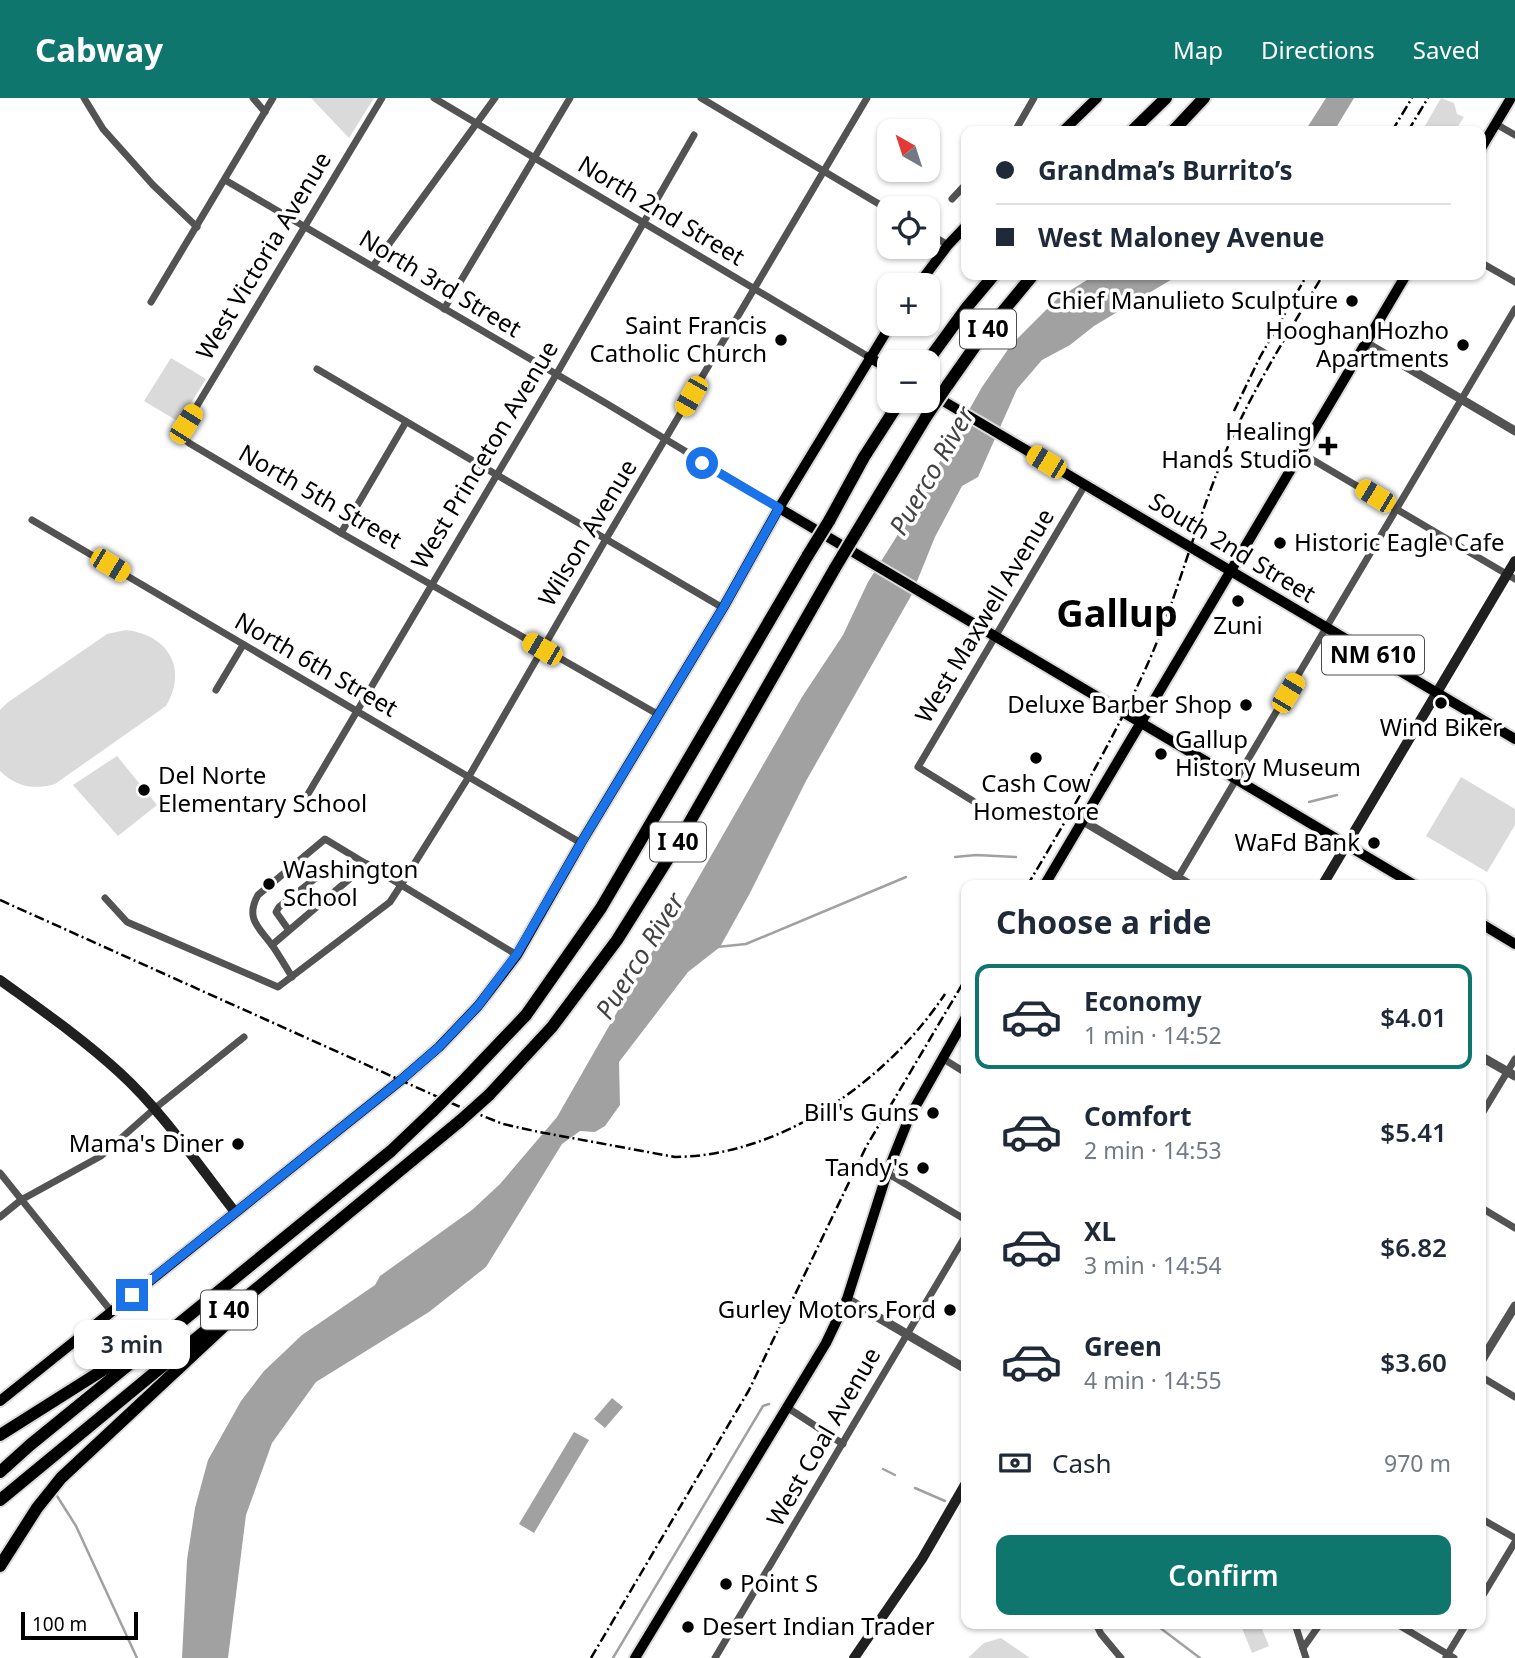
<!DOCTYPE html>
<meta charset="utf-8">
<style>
:root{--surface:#fff;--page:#f2f2f3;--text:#1f2937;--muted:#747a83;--line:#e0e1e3;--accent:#0f766e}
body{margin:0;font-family:"Noto Sans",sans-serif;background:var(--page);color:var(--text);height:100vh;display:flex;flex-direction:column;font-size:26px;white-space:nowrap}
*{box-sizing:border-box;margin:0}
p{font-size:23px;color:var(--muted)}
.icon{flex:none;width:38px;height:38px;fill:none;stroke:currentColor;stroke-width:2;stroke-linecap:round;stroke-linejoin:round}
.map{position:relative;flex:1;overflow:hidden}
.side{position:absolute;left:961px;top:782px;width:525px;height:749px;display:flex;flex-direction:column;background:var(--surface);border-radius:14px;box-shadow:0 2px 5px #0004}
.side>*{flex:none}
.guide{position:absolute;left:961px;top:28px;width:525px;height:154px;border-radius:14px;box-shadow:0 2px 5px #0004;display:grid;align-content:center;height:154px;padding:0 35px;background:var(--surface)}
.needle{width:46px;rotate:321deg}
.fabs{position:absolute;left:877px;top:21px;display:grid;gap:14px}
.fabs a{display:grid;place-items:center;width:63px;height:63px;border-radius:14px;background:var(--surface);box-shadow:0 2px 5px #0004;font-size:35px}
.scale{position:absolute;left:21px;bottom:18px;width:117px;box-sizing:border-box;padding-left:7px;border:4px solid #000;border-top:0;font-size:19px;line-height:24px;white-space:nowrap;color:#000;-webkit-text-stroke:5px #fff;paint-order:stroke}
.end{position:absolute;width:32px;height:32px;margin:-16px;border:9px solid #1a73e8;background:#fff;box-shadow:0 0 0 4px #fff}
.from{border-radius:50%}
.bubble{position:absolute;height:49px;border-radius:14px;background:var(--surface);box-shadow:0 2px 5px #0004;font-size:23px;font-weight:600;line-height:49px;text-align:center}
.car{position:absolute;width:21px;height:42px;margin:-21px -10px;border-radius:9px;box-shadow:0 0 5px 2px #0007;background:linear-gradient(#f5c518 24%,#345 0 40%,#f5c518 0 76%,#345 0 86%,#f5c518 0)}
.guide b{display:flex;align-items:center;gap:24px;height:66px;font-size:26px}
.guide b+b{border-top:2px solid var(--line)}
.guide i{width:18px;height:18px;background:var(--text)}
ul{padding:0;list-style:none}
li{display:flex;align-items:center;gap:21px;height:105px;margin:0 14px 10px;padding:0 21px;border:4px solid transparent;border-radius:14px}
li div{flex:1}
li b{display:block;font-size:26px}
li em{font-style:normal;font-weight:600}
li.current{border-color:var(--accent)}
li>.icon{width:63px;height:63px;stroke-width:1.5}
h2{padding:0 35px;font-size:32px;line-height:84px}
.pay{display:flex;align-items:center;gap:18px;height:77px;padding:0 35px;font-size:26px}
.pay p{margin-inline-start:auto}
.primary-button{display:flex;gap:14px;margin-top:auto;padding:14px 35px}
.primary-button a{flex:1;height:80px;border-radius:14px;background:var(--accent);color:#fff;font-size:28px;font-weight:600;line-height:80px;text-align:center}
header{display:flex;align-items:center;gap:42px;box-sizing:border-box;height:98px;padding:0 35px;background:var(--accent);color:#fff}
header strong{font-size:33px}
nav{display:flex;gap:38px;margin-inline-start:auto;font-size:24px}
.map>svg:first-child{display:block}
.green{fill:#dadada}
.water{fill:#a1a1a1}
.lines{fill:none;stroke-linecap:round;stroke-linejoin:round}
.stream{stroke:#a1a1a1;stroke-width:2.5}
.primary-casing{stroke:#dbdbdb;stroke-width:14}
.motorway-casing{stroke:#dbdbdb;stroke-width:16}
.minor{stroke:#535353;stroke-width:7}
.tertiary{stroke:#535353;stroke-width:9}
.secondary{stroke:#202020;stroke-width:10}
.primary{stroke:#000;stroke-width:10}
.motorway{stroke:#000;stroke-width:12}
.rail{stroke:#000;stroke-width:2.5;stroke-dasharray:10 3.5 2 3.5;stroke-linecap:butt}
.motorway-bridge-casing{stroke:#dbdbdb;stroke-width:16;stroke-linecap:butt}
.motorway-bridge{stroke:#000;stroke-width:12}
.route{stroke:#1a73e8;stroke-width:9}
.poi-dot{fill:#000;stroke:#fff;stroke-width:2.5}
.labels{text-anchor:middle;stroke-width:7;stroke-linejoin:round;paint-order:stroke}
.shield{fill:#fff;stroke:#4c4c4c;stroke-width:2}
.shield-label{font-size:23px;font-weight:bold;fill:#000}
.street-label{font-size:24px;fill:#000;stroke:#fff}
.poi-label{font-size:24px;fill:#000;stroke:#fff;text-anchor:end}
.water-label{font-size:26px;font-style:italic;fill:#424242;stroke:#fff}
.town-label{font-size:38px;font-weight:bold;fill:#000;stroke:#fff}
</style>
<header>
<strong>Cabway</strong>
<nav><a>Map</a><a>Directions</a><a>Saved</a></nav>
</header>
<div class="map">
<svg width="1515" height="1560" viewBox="0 0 1515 1560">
<rect width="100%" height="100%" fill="#fff"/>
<g class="green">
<polygon points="311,0 374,0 349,40"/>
<polygon points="1441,0 1454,5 1457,16 1464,19 1455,33 1422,33"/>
<polygon points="171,260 206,281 179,324 144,303"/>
<path d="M126,532C168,537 188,570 166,608L55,686C34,692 16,689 0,673V612L7,605L107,536Z"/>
<polygon points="117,658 157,707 118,738 73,687"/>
<polygon points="1461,679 1515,711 1515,727 1487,774 1426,738"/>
<polygon points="1251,1526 1260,1526 1269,1548 1252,1555 1242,1530"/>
<polygon points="1001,1540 1030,1560 968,1560 984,1545"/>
</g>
<g class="water">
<polygon points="1326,0 1354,0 1334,33 1305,33"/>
<polygon points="1095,177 1179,177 1094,228 1070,247 1042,262 1017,291 978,379 962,388 935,439 911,498 806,683 750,795 720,849 688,874 619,964 620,1007 605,1028 595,1034 580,1033 562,1046 486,1169 429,1214 316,1284 272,1345 246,1417 228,1560 182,1560 187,1462 195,1410 208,1362 241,1303 264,1273 302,1237 375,1187 380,1178 472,1112 500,1086 557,1019 648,860 680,812 802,599 843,537 868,484 907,422 982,289 1011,247 1058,200"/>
<polygon points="612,1300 623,1309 605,1330 594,1321"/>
<polygon points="574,1334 589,1342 534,1435 519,1426"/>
</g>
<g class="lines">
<g class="stream">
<polyline points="1309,704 1337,697"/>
<polyline points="955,759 976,757 1016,759"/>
<polyline points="717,849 746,846 906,779"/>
<polyline points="883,1371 895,1377"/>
<polyline points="915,1390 945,1403"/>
<polyline points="57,1398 76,1428 137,1560"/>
<polyline points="965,1413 966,1414"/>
<polyline points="1155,1526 1200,1560"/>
<polyline points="613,1560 763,1308 769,1306"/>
</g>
<g class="primary-casing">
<g id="primary">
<polyline points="1063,33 1097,0"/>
<polyline points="1480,52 1511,0"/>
<polyline points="918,187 948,147 966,128"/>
<polyline points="869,259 889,271"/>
<polyline points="928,294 1515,641"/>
<polyline points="779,410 1416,788"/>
<polyline points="1044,788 1406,177"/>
<polyline points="1480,825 1515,846"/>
<polyline points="0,1303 401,982 439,949 478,908 517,857 581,745 723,510 779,410 891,226"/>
<polyline points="635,1560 826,1245 847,1201 887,1075 909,1020 966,919"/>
</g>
</g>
<g class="motorway-casing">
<g id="motorway">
<polyline points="1132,33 1166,0"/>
<polyline points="1173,33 1204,0"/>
<polyline points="927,264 967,209 994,177"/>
<polyline points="947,288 980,241 1033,177"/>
<polyline points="829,423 864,359 900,303"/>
<polyline points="856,435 926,319"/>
<polyline points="466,980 526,917 601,810 808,457"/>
<polyline points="489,997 552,929 617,842 676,748 835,470"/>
<polyline points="0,1337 141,1248"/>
<polyline points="0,1374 30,1347 391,1053 433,1013"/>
<polyline points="0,1402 460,1023"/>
<polyline points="0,1468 37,1410 61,1380 241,1212"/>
</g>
</g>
<g class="minor">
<polyline points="84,0 103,31 153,87 197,129"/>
<polyline points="253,0 265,14"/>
<polyline points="382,0 186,326 182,338 189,345 341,435 659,617"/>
<polyline points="434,0 869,259"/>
<polyline points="701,0 889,112"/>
<polyline points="1496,26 1515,37"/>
<polyline points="1015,33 1034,0"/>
<polyline points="225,82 609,307 779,410"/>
<polyline points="952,101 966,86"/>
<polyline points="928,135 948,147"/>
<polyline points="1480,164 1515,184"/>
<polyline points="373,168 495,0"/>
<polyline points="151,204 273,0"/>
<polyline points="444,211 570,0"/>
<polyline points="317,271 723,510"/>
<polyline points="1301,355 1515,481"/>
<polyline points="32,422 581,745"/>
<polyline points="341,435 406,324"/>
<polyline points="216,592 243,547"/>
<polyline points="308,696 556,277 694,37"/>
<polyline points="973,703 918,669 1085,387"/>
<polyline points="1173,788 1515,211"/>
<polyline points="105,800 127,824 278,889 390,804 401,787 468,680 606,441 867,0"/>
<polyline points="288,831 276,814 279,809 331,768 335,767 348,781"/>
<polyline points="272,847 367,766"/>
<path d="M292,879C286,869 280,859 274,850C261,831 244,822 258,797L325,741L517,857"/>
<polyline points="942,960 966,975"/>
<polyline points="1480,1019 1515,961"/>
<polyline points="0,1075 111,1213"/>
<polyline points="887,1075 966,1122"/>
<polyline points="1480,1109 1515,1130"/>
<polyline points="0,1119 21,1102 101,1058 154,1011 244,939"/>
<polyline points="1480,1278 1515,1299"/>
<polyline points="788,1310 843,1346"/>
<polyline points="1480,1420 1515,1440"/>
<polyline points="1480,1502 1515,1444"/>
<polyline points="1096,1526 1101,1536 1121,1560"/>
<polyline points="1295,1526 1306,1560"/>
<polyline points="1397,1526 1454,1560"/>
<polyline points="1303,1550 1320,1526"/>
<polyline points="1446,1559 1466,1526"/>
<polyline points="715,1560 966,1137"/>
</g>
<g class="tertiary">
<polyline points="1366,245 1515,333"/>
<polyline points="1083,723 1192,788"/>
<polyline points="1480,958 1515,978"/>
<polyline points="847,1201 966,1271"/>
<polyline points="1480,1265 1515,1208"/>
</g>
<g class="secondary">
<polyline points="1322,788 1515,463"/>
<path d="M0,882C40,911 82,940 119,974C163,1014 198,1067 235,1114"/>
<polyline points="854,1560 922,1461 966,1385"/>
</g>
<use href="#primary" class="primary"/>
<use href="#motorway" class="motorway"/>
<g class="rail">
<polyline points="1392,33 1412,0"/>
<polyline points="1408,33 1428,0"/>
<polyline points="1234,313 1260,259 1307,177"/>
<path d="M1027,788C1071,714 1114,641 1149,563C1180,492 1198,415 1230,344C1256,286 1290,232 1323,177"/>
<path d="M0,802L458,1008L503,1026L539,1034L675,1059C781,1058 887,983 945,896"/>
<polyline points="591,1560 749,1292 866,1049 966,880"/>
</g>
<g class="motorway-bridge-casing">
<g id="motorway-bridge">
<polyline points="926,319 947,288"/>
<polyline points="808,457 829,423"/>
<polyline points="835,470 856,435"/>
<polyline points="433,1013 466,980"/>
<polyline points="460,1023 489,997"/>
</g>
</g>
<use href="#motorway-bridge" class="motorway-bridge"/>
</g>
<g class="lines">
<polyline class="route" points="132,1197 401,982 439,949 478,908 517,856 581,745 723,510 779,410 702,365"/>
</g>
<g class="poi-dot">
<circle cx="1352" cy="203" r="7"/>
<circle cx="781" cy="242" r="7"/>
<circle cx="1463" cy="247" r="7"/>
<path d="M1324.5 337.5h7v7h7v7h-7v7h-7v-7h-7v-7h7z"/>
<circle cx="1280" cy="445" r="7"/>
<circle cx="1238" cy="503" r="7"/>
<circle cx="1441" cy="605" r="7"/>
<circle cx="1246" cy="607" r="7"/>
<circle cx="1161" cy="656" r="7"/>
<circle cx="1036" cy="660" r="7"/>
<circle cx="144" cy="692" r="7"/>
<circle cx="1374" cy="745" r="7"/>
<circle cx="269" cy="786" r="7"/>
<circle cx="933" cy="1015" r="7"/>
<circle cx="238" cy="1046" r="7"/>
<circle cx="923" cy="1070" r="7"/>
<circle cx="950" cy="1212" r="7"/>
<circle cx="726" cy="1486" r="7"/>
<circle cx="688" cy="1529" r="7"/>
</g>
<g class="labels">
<g class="shield">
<rect x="960" y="211.5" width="56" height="39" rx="5"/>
<rect x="1322" y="537.5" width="102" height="39" rx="5"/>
<rect x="650" y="724.5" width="56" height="39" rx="5"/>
<rect x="201" y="1192.5" width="56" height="39" rx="5"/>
</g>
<g class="shield-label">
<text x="988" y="239">I 40</text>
<text x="1373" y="565">NM 610</text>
<text x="678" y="752">I 40</text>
<text x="229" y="1220">I 40</text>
</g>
<g class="street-label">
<text transform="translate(661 113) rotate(31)" y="8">North 2nd Street</text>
<text transform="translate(264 158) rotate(-59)" y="8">West Victoria Avenue</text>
<text transform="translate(440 186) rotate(31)" y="8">North 3rd Street</text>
<text transform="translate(485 357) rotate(-59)" y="8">West Princeton Avenue</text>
<text transform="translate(320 399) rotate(30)" y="8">North 5th Street</text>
<text transform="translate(588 435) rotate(-59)" y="8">Wilson Avenue</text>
<text transform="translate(1232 450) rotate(31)" y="8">South 2nd Street</text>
<text transform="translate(985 518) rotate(-59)" y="8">West Maxwell Avenue</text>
<text transform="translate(316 567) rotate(30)" y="8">North 6th Street</text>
<text transform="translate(824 1339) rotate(-60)" y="8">West Coal Avenue</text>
</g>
<g class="poi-label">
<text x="1338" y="211">Chief Manulieto Sculpture</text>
<text x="767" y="236">Saint Francis<tspan x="767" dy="28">Catholic Church</tspan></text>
<text x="1449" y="241">Hooghan Hozho<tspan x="1449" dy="28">Apartments</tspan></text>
<text x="1312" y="342">Healing<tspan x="1312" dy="28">Hands Studio</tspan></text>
<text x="1294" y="453" text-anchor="start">Historic Eagle Cafe</text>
<text x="1238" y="536" text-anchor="middle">Zuni</text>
<text x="1232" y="615">Deluxe Barber Shop</text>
<text x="1441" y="638" text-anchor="middle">Wind Biker</text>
<text x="1175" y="650" text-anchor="start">Gallup<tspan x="1175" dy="28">History Museum</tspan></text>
<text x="158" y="686" text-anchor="start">Del Norte<tspan x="158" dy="28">Elementary School</tspan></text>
<text x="1036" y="694" text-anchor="middle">Cash Cow<tspan x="1036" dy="28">Homestore</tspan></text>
<text x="1360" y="753">WaFd Bank</text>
<text x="283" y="780" text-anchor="start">Washington<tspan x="283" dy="28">School</tspan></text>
<text x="919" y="1023">Bill's Guns</text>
<text x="224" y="1054">Mama's Diner</text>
<text x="909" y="1078">Tandy's</text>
<text x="936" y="1220">Gurley Motors Ford</text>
<text x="740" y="1494" text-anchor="start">Point S</text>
<text x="702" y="1537" text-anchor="start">Desert Indian Trader</text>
</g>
<g class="water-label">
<text transform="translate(932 373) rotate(-60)" y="9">Puerco River</text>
<text transform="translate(640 858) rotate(-58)" y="9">Puerco River</text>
</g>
<g class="town-label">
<text x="1117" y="529">Gallup</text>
</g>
</g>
</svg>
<div class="fabs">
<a><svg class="needle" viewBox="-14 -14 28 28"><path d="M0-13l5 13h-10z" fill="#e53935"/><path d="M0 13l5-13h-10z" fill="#747a83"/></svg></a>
<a><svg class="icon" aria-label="locate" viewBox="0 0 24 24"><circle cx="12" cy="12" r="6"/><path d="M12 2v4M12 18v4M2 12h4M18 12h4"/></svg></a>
<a>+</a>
<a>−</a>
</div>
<div class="scale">100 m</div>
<i class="end from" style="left:702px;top:365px"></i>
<i class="end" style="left:132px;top:1197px"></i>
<div class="bubble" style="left:74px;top:1222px;width:116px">3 min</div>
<i class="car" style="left:691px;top:298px;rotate:210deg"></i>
<i class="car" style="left:186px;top:326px;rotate:32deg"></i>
<i class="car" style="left:1046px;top:364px;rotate:301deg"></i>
<i class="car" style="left:1375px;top:398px;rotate:301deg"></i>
<i class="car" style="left:110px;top:467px;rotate:121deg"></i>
<i class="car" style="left:542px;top:551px;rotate:300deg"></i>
<i class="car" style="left:1288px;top:595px;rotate:31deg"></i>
<div class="guide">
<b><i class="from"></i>Grandma’s Burrito’s</b>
<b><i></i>West Maloney Avenue</b>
</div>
<section class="side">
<h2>Choose a ride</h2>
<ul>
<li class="current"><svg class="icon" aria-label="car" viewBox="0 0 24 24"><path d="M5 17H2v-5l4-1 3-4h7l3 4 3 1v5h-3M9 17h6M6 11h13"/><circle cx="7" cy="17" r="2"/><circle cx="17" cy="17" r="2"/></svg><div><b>Economy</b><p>1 min · 14:52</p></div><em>$4.01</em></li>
<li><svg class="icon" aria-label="car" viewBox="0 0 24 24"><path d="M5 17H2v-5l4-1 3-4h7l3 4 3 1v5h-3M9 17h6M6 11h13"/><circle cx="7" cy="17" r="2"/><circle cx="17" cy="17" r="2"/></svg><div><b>Comfort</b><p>2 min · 14:53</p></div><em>$5.41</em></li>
<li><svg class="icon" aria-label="car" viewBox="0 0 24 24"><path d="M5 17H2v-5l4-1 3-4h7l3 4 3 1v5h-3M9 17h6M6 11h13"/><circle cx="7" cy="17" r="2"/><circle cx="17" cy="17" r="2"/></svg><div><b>XL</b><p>3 min · 14:54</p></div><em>$6.82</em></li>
<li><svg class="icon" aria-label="car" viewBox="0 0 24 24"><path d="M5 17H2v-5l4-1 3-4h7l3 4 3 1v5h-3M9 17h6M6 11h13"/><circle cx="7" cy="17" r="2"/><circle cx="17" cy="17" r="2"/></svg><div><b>Green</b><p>4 min · 14:55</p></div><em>$3.60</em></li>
</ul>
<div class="pay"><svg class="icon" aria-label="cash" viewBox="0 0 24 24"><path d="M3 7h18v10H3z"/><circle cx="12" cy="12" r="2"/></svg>Cash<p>970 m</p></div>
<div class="primary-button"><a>Confirm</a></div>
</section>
</div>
